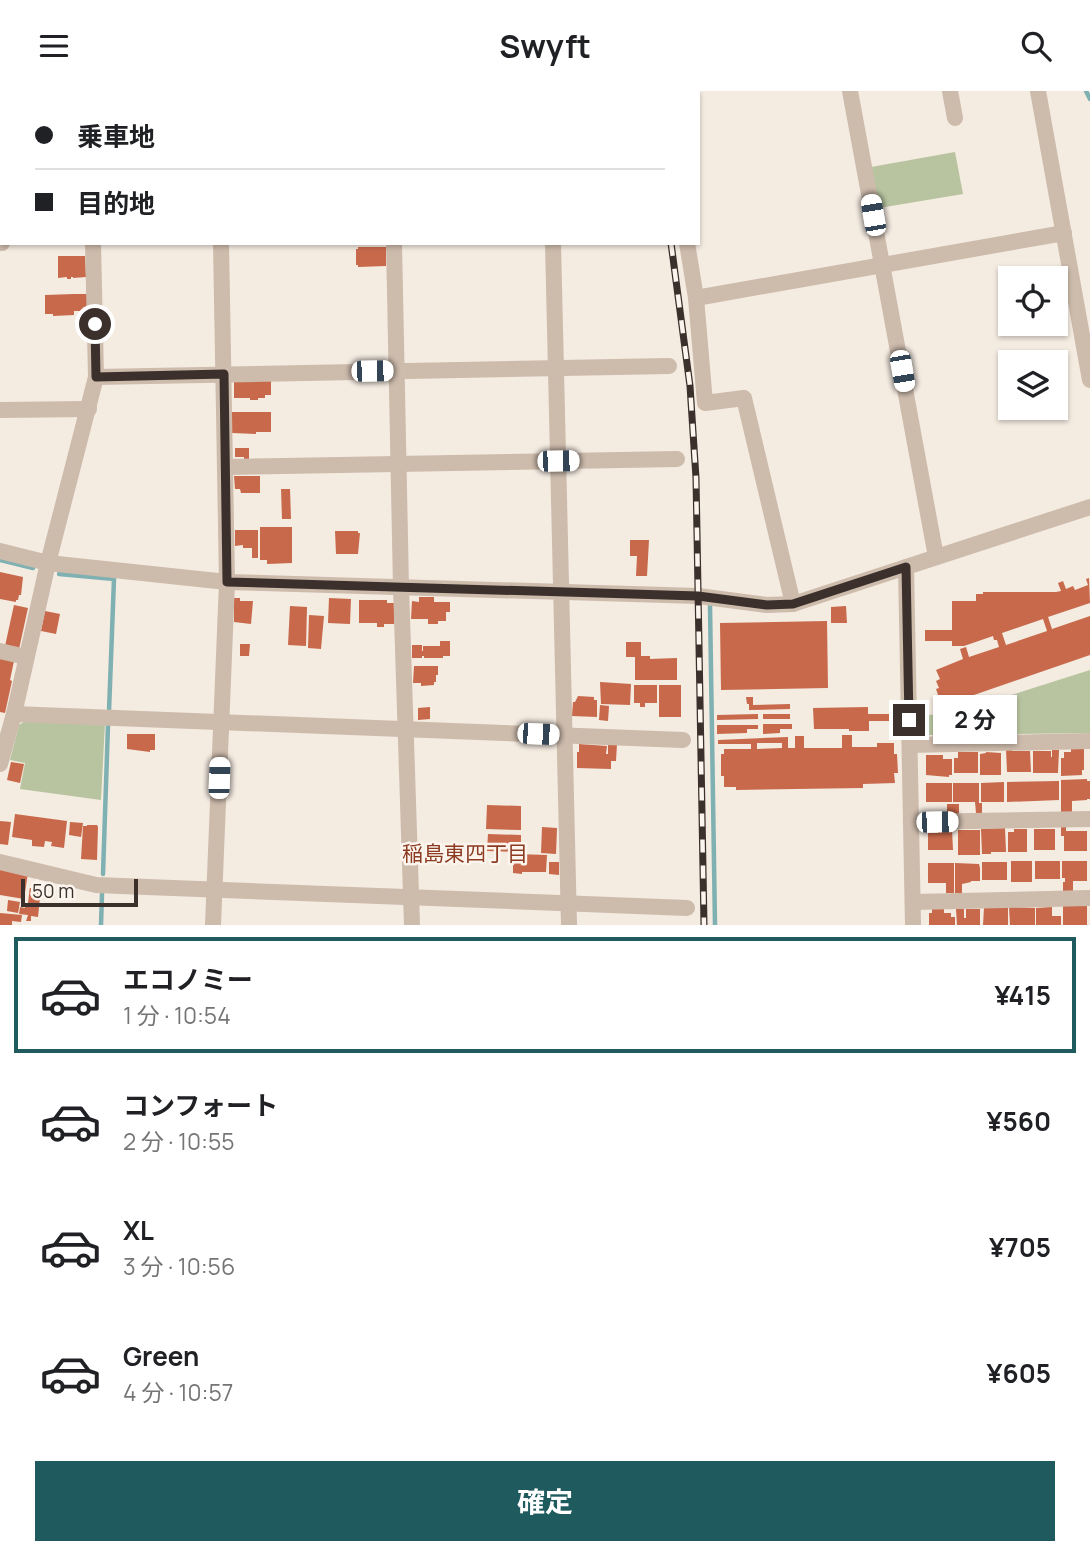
<!DOCTYPE html>
<html lang="ja">
<meta charset="utf-8">
<style>
:root{--surface:#fff;--page:#f6f6f6;--text:#202124;--muted:#757577;--line:#e0e0e0;--accent:#1f5a5e}
body{margin:0;font-family:Manrope,"Noto Sans JP",sans-serif;background:var(--page);color:var(--text);height:100vh;display:flex;flex-direction:column;font-size:26px;white-space:nowrap}
*{box-sizing:border-box;margin:0}
p{font-size:23px;color:var(--muted)}
.icon{flex:none;width:38px;height:38px;fill:none;stroke:currentColor;stroke-width:2;stroke-linecap:round;stroke-linejoin:round}
.map{position:relative;height:834px;overflow:hidden}
.drawer{display:flex;flex-direction:column;background:var(--surface);flex:1}
.drawer>*{flex:none}
.top-card{position:absolute;left:0px;top:0px;width:700px;height:154px;box-shadow:0 2px 5px #0004;display:grid;align-content:center;height:154px;padding:0 35px;background:var(--surface)}
.tools{position:absolute;left:998px;top:175px;display:grid;gap:14px}
.tools a{display:grid;place-items:center;width:70px;height:70px;border-radius:0px;background:var(--surface);box-shadow:0 2px 5px #0004;font-size:35px}
.scale{position:absolute;left:21px;bottom:18px;width:117px;box-sizing:border-box;padding-left:7px;border:4px solid #3b302b;border-top:0;font-size:19px;line-height:24px;white-space:nowrap;color:#3b302b;-webkit-text-stroke:5px #fbf5ee;paint-order:stroke}
.end{position:absolute;width:32px;height:32px;margin:-16px;border:9px solid #3b302b;background:#fff;box-shadow:0 0 0 4px #fff}
.from{border-radius:50%}
.bubble{position:absolute;height:49px;border-radius:0px;background:var(--surface);box-shadow:0 2px 5px #0004;font-size:23px;font-weight:700;line-height:49px;text-align:center}
.car{position:absolute;width:21px;height:42px;margin:-21px -10px;border-radius:9px;box-shadow:0 0 5px 2px #0007;background:linear-gradient(#fff 24%,#345 0 40%,#fff 0 76%,#345 0 86%,#fff 0)}
.top-card b{display:flex;align-items:center;gap:24px;height:66px;font-size:26px}
.top-card b+b{border-top:2px solid var(--line)}
.top-card i{width:18px;height:18px;background:var(--text)}
ul{padding:12px 0 0;list-style:none}
li{display:flex;align-items:center;gap:21px;height:116px;margin:0 14px 10px;padding:0 21px;border:4px solid transparent;border-radius:0px}
li div{flex:1}
li b{display:block;font-size:26px}
li em{font-style:normal;font-weight:700}
li.current{border-color:var(--accent)}
li>.icon{width:63px;height:63px;stroke-width:1.5}
.button{display:flex;gap:14px;margin-top:auto;padding:14px 35px}
.button a{flex:1;height:80px;border-radius:0px;background:var(--accent);color:#fff;font-size:28px;font-weight:700;line-height:80px;text-align:center}
header{display:flex;justify-content:space-between;align-items:center;height:91px;padding:0 35px;background:var(--surface);font-size:32px;font-weight:700}
.map>svg:first-child{display:block}
.green{fill:#b8c4a0}
.lines{fill:none;stroke-linecap:round;stroke-linejoin:round}
.stream{stroke:#7fb0b2;stroke-width:4.5}
.building{fill:#c8694b;fill-rule:evenodd}
.minor{stroke:#cdbbac;stroke-width:16}
.rail-casing{stroke:#3b302b;stroke-width:7}
.rail{stroke:#fbf5ee;stroke-width:4.5;stroke-dasharray:13;stroke-linecap:butt}
.route{stroke:#3b302b;stroke-width:9}
.labels{text-anchor:middle;stroke-width:5;stroke-linejoin:round;paint-order:stroke}
.neighbourhood-label{font-size:21px;fill:#8c3b22;stroke:#fbf5ee}
</style>
<header><svg class="icon" aria-label="menu" viewBox="0 0 24 24"><path d="M4 6h16M4 12h16M4 18h16"/></svg>Swyft<svg class="icon" aria-label="search" viewBox="0 0 24 24"><circle cx="10" cy="10" r="6"/><path d="M15 15l6 6"/></svg></header>
<div class="map">
<svg width="1090" height="834" viewBox="0 0 1090 834">
<rect width="100%" height="100%" fill="#f4ebe1"/>
<g class="green">
<polygon points="955,61 963,103 879,117 871,76"/>
<polygon points="1090,579 1090,642 929,644 924,637 924,624 952,623"/>
<polygon points="27,629 105,632 101,709 20,698 25,672 10,669 19,634"/>
</g>
<g class="lines">
<g class="stream">
<polyline points="1086,0 1090,8"/>
<polyline points="0,469 33,477"/>
<polyline points="59,483 114,488 109,620"/>
<polyline points="710,515 715,834"/>
<polyline points="103,783 108,634"/>
<polyline points="101,834 102,803"/>
</g>
</g>
<g class="building">
<polygon points="358,156 386,156 386,175 358,176 358,174 356,174 356,158 358,158"/>
<polygon points="58,165 85,165 86,186 73,187 73,186 71,186 71,188 67,188 67,186 58,187"/>
<polygon points="74,203 87,203 87,220 74,220 74,224 53,225 53,223 45,223 45,204"/>
<polygon points="234,289 271,289 271,304 265,304 265,307 258,307 258,309 250,309 250,307 234,307"/>
<polygon points="232,321 271,321 271,341 256,341 256,343 232,342"/>
<polygon points="235,357 249,357 249,369 244,369 244,366 235,366"/>
<polygon points="234,385 260,385 260,402 241,402 240,398 235,398"/>
<polygon points="281,398 290,398 291,428 282,428"/>
<polygon points="260,436 292,436 292,472 267,473 267,469 260,469"/>
<polygon points="235,439 258,439 258,467 252,467 252,457 243,457 243,454 235,455"/>
<polygon points="335,440 358,440 358,442 360,442 358,463 336,463"/>
<polygon points="630,449 649,449 647,485 636,485 637,465 630,465"/>
<polygon points="0,481 23,486 21,504 19,504 18,509 16,509 16,511 0,508"/>
<path d="M1089,487L1090,512L1048,526L1052,538L1090,525V564L942,615L936,598L939,597L936,590L940,588L936,579L963,568L960,558L966,556L969,566L999,556L997,549H994L993,545L964,555H952V550H925V539H952V510H976V503H983V501H1056L1061,500L1058,492L1063,490L1066,498L1073,495L1075,499L1088,494L1086,488ZM1043,528L1047,540L1006,554L1002,542Z"/>
<polygon points="419,506 434,506 434,511 450,511 450,521 446,521 446,530 438,530 438,533 428,533 428,528 411,528 412,510 419,511"/>
<polygon points="234,507 240,507 240,510 253,510 251,533 234,531"/>
<polygon points="329,507 351,508 350,533 328,532"/>
<polygon points="359,509 387,509 387,512 394,512 394,533 384,533 384,536 377,536 377,532 359,532"/>
<polygon points="14,514 28,517 19,558 5,555"/>
<polygon points="290,515 307,516 306,555 288,554"/>
<polygon points="846,515 847,532 831,532 831,516"/>
<polygon points="45,520 60,523 56,543 41,540"/>
<polygon points="309,524 324,525 321,558 308,557"/>
<polygon points="827,530 828,597 721,599 720,532"/>
<polygon points="440,550 450,550 450,565 443,565 443,567 424,567 424,565 422,565 422,567 412,567 412,554 422,554 422,560 423,560 423,555 440,555"/>
<polygon points="626,551 641,551 641,565 650,565 650,568 677,567 677,589 635,589 635,566 626,566"/>
<polygon points="240,553 250,553 249,565 240,565"/>
<polygon points="0,567 14,570 10,589 12,590 5,622 0,621"/>
<polygon points="414,575 438,575 438,584 436,584 436,591 434,591 434,594 421,595 421,592 413,592"/>
<polygon points="600,591 631,593 630,614 601,613"/>
<polygon points="634,594 657,594 657,612 645,612 645,616 640,616 640,612 634,612"/>
<rect x="659" y="594" width="22" height="32"/>
<polygon points="578,605 594,606 594,609 597,609 597,626 572,625 573,611 575,611"/>
<polygon points="746,606 753,606 753,614 790,613 790,618 749,619 749,613 747,613"/>
<polygon points="600,614 609,615 608,630 599,629"/>
<polygon points="430,616 430,628 418,629 418,617"/>
<polygon points="868,616 868,623 894,623 894,630 869,630 869,640 849,640 849,638 814,638 813,617"/>
<polygon points="758,623 758,628 717,629 717,624"/>
<rect x="763" y="623" width="27" height="5"/>
<polygon points="763,633 792,633 792,638 780,638 780,642 763,643"/>
<polygon points="717,634 758,634 758,638 747,638 747,642 717,643"/>
<polygon points="127,643 155,643 155,659 150,659 150,661 127,658"/>
<path d="M842,644H852V656H877V652H894V663H897L898,682H894L895,692L863,693V697L736,699V696H724V685H721V663H724V658H751V653H718V649L788,646V657H795V645H804V657H842ZM757,652H782V657L757,658Z"/>
<polygon points="579,653 607,655 606,663 608,663 608,653 617,653 616,670 611,670 611,678 577,677 577,661 579,661"/>
<polygon points="1071,657 1084,657 1084,679 1082,679 1082,684 1061,685 1061,667 1064,667 1064,661 1071,661"/>
<polygon points="1006,658 1012,658 1012,660 1030,660 1031,681 1007,681"/>
<polygon points="1052,659 1059,659 1058,682 1033,682 1033,660 1051,660 1051,666 1052,666"/>
<polygon points="958,661 978,661 978,682 954,682 954,667 958,667"/>
<polygon points="986,661 1001,662 1001,684 980,684 980,663 986,662"/>
<polygon points="926,664 943,664 943,668 952,668 952,684 949,684 949,686 926,684"/>
<polygon points="11,671 24,673 20,692 7,689"/>
<polygon points="1087,688 1087,690 1090,690 1090,708 1087,708 1087,709 1072,710 1072,721 1061,721 1061,689"/>
<polygon points="1059,690 1059,709 1007,711 1007,691"/>
<polygon points="1004,691 1004,711 981,711 981,692"/>
<rect x="926" y="692" width="26" height="19"/>
<polygon points="953,692 979,692 979,712 982,712 982,722 976,722 975,711 953,711"/>
<rect x="947" y="713" width="12" height="10"/>
<polygon points="487,714 521,715 521,739 486,738"/>
<polygon points="15,723 67,730 64,757 51,755 52,751 45,750 44,756 32,755 32,749 12,746"/>
<polygon points="0,730 11,731 8,754 0,753"/>
<polygon points="70,731 83,732 81,746 69,744"/>
<polygon points="87,734 97,734 98,736 97,769 81,768 83,735 87,735"/>
<polygon points="542,736 557,737 556,763 541,762"/>
<polygon points="1061,736 1066,736 1066,740 1087,740 1087,760 1064,760 1064,745 1061,745"/>
<polygon points="1005,737 1006,761 991,761 991,763 982,763 981,738"/>
<polygon points="938,738 952,738 953,759 928,759 928,742 938,742"/>
<polygon points="1014,738 1027,738 1027,761 1008,761 1008,741 1014,741"/>
<rect x="1034" y="738" width="21" height="21"/>
<rect x="958" y="739" width="22" height="25"/>
<polygon points="488,743 521,744 521,761 487,760"/>
<polygon points="517,763 547,764 546,781 522,781 522,783 513,782 513,764 517,764"/>
<rect x="1011" y="770" width="21" height="21"/>
<rect x="1035" y="770" width="25" height="18"/>
<polygon points="1062,770 1087,770 1087,790 1073,790 1073,800 1063,800 1063,791 1065,791 1065,787 1062,787"/>
<polygon points="549,771 559,771 559,784 549,783"/>
<rect x="982" y="771" width="25" height="18"/>
<polygon points="928,772 954,772 954,802 946,802 946,792 928,792"/>
<polygon points="955,772 979,773 980,777 980,790 971,790 971,791 962,793 962,802 955,802"/>
<polygon points="0,777 28,782 24,808 0,804"/>
<polygon points="30,795 41,796 38,826 31,825 31,830 26,830 28,824 19,823 20,816 25,817 25,812 28,812"/>
<polygon points="8,809 20,811 18,822 7,820"/>
<rect x="1063" y="815" width="24" height="19"/>
<polygon points="1009,816 1035,817 1035,834 1010,834"/>
<polygon points="1052,816 1052,825 1061,825 1061,834 1036,834 1036,817"/>
<polygon points="984,817 1008,817 1008,834 983,834"/>
<polygon points="932,818 944,818 944,822 951,822 951,826 955,826 955,834 929,834 929,822 932,822"/>
<polygon points="956,818 964,818 964,827 966,827 966,818 980,818 980,834 957,834"/>
<polygon points="0,822 22,824 21,831 12,830 12,834 0,834"/>
</g>
<g class="lines">
<g class="minor">
<polyline points="90,0 90,2"/>
<polyline points="218,0 218,2"/>
<polyline points="392,0 392,2"/>
<polyline points="547,0 548,2"/>
<polyline points="661,0 661,2"/>
<polyline points="850,0 936,466"/>
<polyline points="950,0 955,27"/>
<polyline points="1038,0 1090,289"/>
<polyline points="0,152 2,152"/>
<polyline points="394,152 401,496 412,834"/>
<polyline points="553,152 569,834"/>
<polyline points="687,152 696,207 705,312 744,307 793,513"/>
<polyline points="696,207 1064,142"/>
<polyline points="96,286 669,275"/>
<polyline points="0,319 89,318"/>
<polyline points="225,376 677,368"/>
<polyline points="0,460 48,472 227,491 698,505 767,514 793,513 1090,416"/>
<polyline points="906,476 913,834"/>
<polyline points="0,560 26,566"/>
<polyline points="14,623 683,649"/>
<polyline points="910,654 1090,650"/>
<polyline points="0,673 14,623 48,472 96,286 93,152"/>
<polyline points="911,731 1090,728"/>
<polyline points="0,771 96,794 687,817"/>
<polyline points="913,811 1090,807"/>
<polyline points="213,834 227,491 221,152"/>
</g>
<g class="rail-casing">
<g id="rail">
<polyline points="638,0 639,2"/>
<polyline points="671,152 690,295 696,387 704,834"/>
</g>
</g>
<use href="#rail" class="rail"/>
</g>
<g class="lines">
<polyline class="route" points="95,233 96,286 224,283 227,491 698,505 767,514 793,513 906,476 909,629"/>
</g>
<g class="labels">
<g class="neighbourhood-label">
<text x="465" y="770">稲島東四丁目</text>
</g>
</g>
</svg>
<div class="tools">
<a><svg class="icon" aria-label="locate" viewBox="0 0 24 24"><circle cx="12" cy="12" r="6"/><path d="M12 2v4M12 18v4M2 12h4M18 12h4"/></svg></a>
<a><svg class="icon" aria-label="layers" viewBox="0 0 24 24"><path d="M12 4l9 5-9 5-9-5zM3 14l9 5 9-5"/></svg></a>
</div>
<div class="scale">50 m</div>
<i class="end from" style="left:95px;top:233px"></i>
<i class="end" style="left:909px;top:629px"></i>
<div class="bubble" style="left:933px;top:604px;width:84px">2 分</div>
<i class="car" style="left:873px;top:124px;rotate:350deg"></i>
<i class="car" style="left:372px;top:280px;rotate:89deg"></i>
<i class="car" style="left:902px;top:280px;rotate:170deg"></i>
<i class="car" style="left:558px;top:370px;rotate:89deg"></i>
<i class="car" style="left:538px;top:643px;rotate:92deg"></i>
<i class="car" style="left:219px;top:687px;rotate:2deg"></i>
<i class="car" style="left:937px;top:731px;rotate:89deg"></i>
<div class="top-card">
<b><i class="from"></i>乗車地</b>
<b><i></i>目的地</b>
</div>
</div>
<section class="drawer">
<ul>
<li class="current"><svg class="icon" aria-label="car" viewBox="0 0 24 24"><path d="M5 17H2v-5l4-1 3-4h7l3 4 3 1v5h-3M9 17h6M6 11h13"/><circle cx="7" cy="17" r="2"/><circle cx="17" cy="17" r="2"/></svg><div><b>エコノミー</b><p>1 分 · 10:54</p></div><em>¥415</em></li>
<li><svg class="icon" aria-label="car" viewBox="0 0 24 24"><path d="M5 17H2v-5l4-1 3-4h7l3 4 3 1v5h-3M9 17h6M6 11h13"/><circle cx="7" cy="17" r="2"/><circle cx="17" cy="17" r="2"/></svg><div><b>コンフォート</b><p>2 分 · 10:55</p></div><em>¥560</em></li>
<li><svg class="icon" aria-label="car" viewBox="0 0 24 24"><path d="M5 17H2v-5l4-1 3-4h7l3 4 3 1v5h-3M9 17h6M6 11h13"/><circle cx="7" cy="17" r="2"/><circle cx="17" cy="17" r="2"/></svg><div><b>XL</b><p>3 分 · 10:56</p></div><em>¥705</em></li>
<li><svg class="icon" aria-label="car" viewBox="0 0 24 24"><path d="M5 17H2v-5l4-1 3-4h7l3 4 3 1v5h-3M9 17h6M6 11h13"/><circle cx="7" cy="17" r="2"/><circle cx="17" cy="17" r="2"/></svg><div><b>Green</b><p>4 分 · 10:57</p></div><em>¥605</em></li>
</ul>
<div class="button"><a>確定</a></div>
</section>
